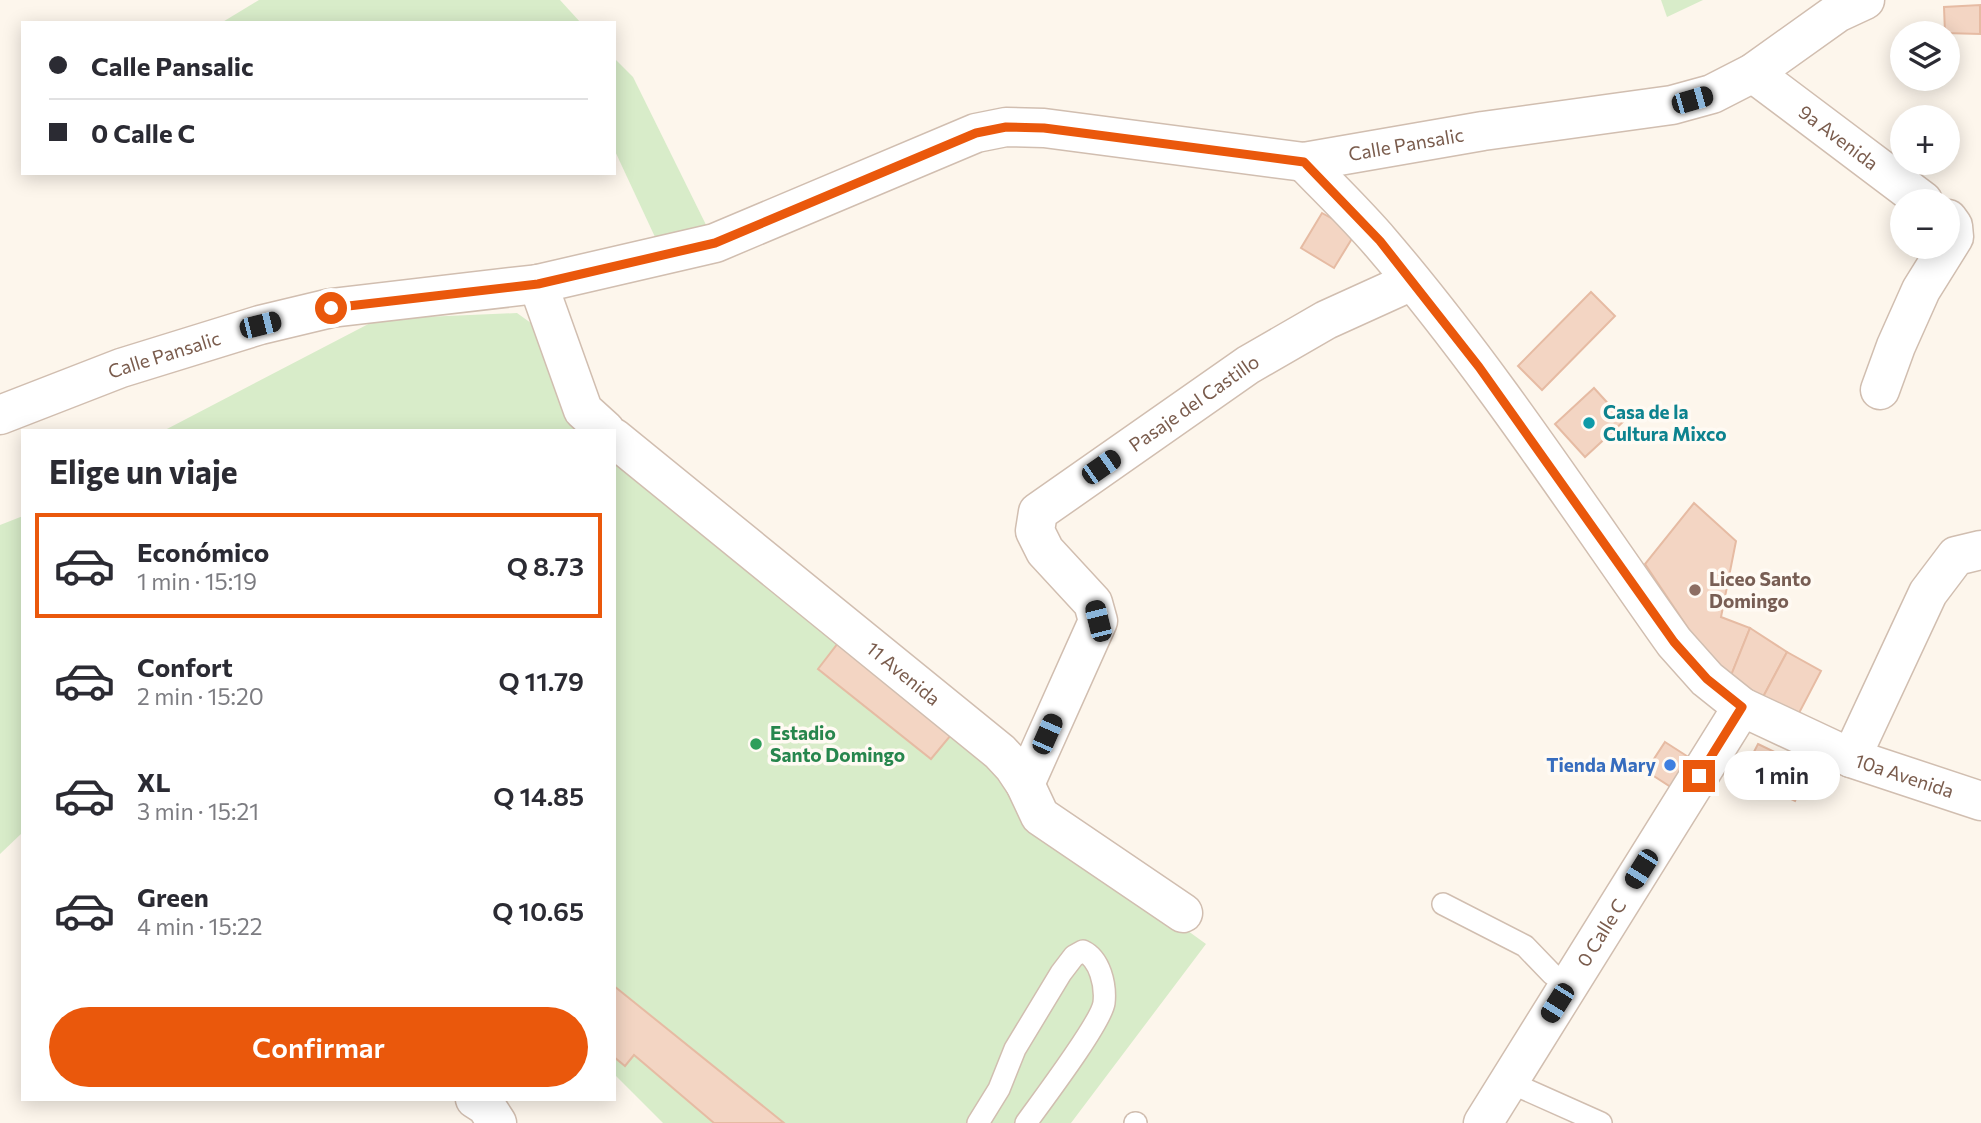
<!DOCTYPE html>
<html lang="es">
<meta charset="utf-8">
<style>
:root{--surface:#fff;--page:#f7f7f7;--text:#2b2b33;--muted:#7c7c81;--line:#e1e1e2;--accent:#ea580c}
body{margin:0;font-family:Commissioner,sans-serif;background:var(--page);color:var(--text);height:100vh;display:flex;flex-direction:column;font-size:26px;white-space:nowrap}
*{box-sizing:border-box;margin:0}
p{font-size:23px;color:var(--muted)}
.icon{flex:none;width:38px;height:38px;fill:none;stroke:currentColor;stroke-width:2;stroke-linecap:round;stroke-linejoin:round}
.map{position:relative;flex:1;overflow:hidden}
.sheet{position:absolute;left:21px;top:429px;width:595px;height:672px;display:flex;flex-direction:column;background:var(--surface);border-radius:0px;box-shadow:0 4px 18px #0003}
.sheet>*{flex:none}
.top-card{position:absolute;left:21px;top:21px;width:595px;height:154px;border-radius:0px;box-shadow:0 4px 18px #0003;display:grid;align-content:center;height:154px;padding:0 28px;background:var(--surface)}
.controls{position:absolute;left:1890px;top:21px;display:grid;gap:14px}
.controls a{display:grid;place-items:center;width:70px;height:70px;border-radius:50%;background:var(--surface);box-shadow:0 4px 18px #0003;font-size:35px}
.end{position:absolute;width:32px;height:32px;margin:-16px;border:9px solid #ea580c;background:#fff;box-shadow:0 0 0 4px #fff}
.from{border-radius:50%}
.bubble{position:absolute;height:49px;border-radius:24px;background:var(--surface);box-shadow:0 4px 18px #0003;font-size:23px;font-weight:600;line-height:49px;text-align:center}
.car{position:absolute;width:21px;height:42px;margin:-21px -10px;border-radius:9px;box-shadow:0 0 5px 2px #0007;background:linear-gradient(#222 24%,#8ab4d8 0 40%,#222 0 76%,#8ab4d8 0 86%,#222 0)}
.top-card b{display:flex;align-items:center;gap:24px;height:66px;font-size:26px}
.top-card b+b{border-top:2px solid var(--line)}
.top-card i{width:18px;height:18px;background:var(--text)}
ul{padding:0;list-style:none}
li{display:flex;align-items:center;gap:21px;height:105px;margin:0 14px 10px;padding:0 14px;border:4px solid transparent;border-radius:0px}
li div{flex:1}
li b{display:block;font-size:26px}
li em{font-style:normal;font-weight:600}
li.active{border-color:var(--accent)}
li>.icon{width:63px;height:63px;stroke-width:1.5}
h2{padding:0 28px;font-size:32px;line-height:84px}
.button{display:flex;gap:14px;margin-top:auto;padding:14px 28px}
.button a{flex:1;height:80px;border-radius:42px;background:var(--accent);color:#fff;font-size:28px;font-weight:600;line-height:80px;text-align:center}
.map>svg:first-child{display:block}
.green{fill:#d8ecc9}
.building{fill:#f3d5c3;stroke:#e6bba3;stroke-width:2}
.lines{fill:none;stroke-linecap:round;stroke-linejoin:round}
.service-casing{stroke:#d1beb0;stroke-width:24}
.minor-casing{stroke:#d1beb0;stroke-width:41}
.service{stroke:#fff;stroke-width:21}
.minor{stroke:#fff;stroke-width:38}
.route{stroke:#ea580c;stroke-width:9}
.culture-dot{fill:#0f9aa8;stroke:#fffaf3;stroke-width:2.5}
.education-dot{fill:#8d6e63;stroke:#fffaf3;stroke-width:2.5}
.leisure-dot{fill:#2e9e5b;stroke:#fffaf3;stroke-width:2.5}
.shop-dot{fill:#3f7fe0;stroke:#fffaf3;stroke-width:2.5}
.labels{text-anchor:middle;stroke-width:7;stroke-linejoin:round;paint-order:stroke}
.street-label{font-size:19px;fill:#7a5c4d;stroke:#fffaf3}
.culture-label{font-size:19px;font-weight:bold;fill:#0d838f;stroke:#fffaf3;text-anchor:start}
.education-label{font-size:19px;font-weight:bold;fill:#785e54;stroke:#fffaf3;text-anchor:start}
.leisure-label{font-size:19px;font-weight:bold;fill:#27864d;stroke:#fffaf3;text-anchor:start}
.shop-label{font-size:19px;font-weight:bold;fill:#366cbe;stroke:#fffaf3;text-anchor:end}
</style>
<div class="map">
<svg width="1981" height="1123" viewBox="0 0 1981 1123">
<rect width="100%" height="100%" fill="#fdf6ec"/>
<g class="green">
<polygon points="259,0 560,0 581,23 221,23"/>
<polygon points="1661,0 1703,0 1667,17"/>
<polygon points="614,58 633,77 713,239 655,237 614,149"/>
<polygon points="517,313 549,336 597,408 1016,757 1046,828 1206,944 1071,1123 663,1123 614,1074 614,430 165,430 378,319"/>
<polygon points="23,516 23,832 0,854 0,525"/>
</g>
<g class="building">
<polygon points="1980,5 1980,34 1945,33 1944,7"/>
<polygon points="1322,213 1356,232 1334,268 1301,248"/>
<polygon points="1591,292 1615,316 1542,390 1518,366"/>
<polygon points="1594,388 1624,421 1585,457 1555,424"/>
<polygon points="1694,503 1736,541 1721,617 1750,628 1730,678 1700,646 1645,564"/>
<polygon points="1750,628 1787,652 1763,697 1730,678"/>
<polygon points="842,638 956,729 931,759 818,669"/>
<polygon points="1787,652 1821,671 1798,715 1763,697"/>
<polygon points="1665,742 1693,760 1674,789 1646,771"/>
<polygon points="1758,744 1810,769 1795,801 1742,775"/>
<polygon points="614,986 784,1123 714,1123 634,1055 625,1066 614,1057"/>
</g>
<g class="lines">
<g class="service-casing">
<g id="service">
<polyline points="1443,904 1525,946 1552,974 1569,984"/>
<polyline points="1509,1082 1601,1123"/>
<path d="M978,1123L999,1089L1015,1049L1061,973L1074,956L1083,951C1100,959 1106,985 1104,1003C1101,1023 1041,1102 1026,1123"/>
<polyline points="1135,1123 1136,1123"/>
</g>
</g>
<g class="minor-casing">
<g id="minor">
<path id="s1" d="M1753,73L1923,201"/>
<path id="s2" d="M1304,162C1330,189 1357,215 1381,243C1488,368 1579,508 1674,642L1707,679L1742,707L1851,758L1981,801"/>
<polyline points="538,284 583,410 605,430"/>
<polyline points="1880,390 1896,346 1921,290 1954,237 1953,226 1948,219"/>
<path id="s3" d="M0,415L121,368L260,325L331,308L538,284L715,243L976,133L1006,127L1044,128L1304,162L1483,131L1672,105L1712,94L1753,73L1837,13L1865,0"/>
<path id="s4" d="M614,438L1000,752L1013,766L1025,784L1040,816L1183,913"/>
<polyline points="1851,758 1928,593 1956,556 1981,550"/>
<path id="s5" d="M1025,784L1098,621L1093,603L1045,551L1035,531L1038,512L1248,365L1326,320L1412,281"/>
<polyline points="475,1099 486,1106 497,1123"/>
<path id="s6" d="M1483,1123L1742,707"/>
</g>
</g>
<use href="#service" class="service"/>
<use href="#minor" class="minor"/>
</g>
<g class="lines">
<polyline class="route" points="331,308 538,284 715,243 976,133 1006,127 1044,128 1304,162 1380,241 1479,367 1674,642 1707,679 1742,707 1699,776"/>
</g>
<circle class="culture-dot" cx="1589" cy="423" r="7"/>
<circle class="education-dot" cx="1695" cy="590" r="7"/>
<circle class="leisure-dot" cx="756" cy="744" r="7"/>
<circle class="shop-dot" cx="1670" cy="765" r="7"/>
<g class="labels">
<g class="street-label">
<text dy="7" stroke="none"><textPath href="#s1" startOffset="107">9a Avenida</textPath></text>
<text dy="7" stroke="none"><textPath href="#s3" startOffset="1456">Calle Pansalic</textPath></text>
<text dy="7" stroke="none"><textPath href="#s3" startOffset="175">Calle Pansalic</textPath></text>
<text dy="7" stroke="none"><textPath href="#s5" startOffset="500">Pasaje del Castillo</textPath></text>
<text dy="7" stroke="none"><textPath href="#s4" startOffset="373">11 Avenida</textPath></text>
<text dy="7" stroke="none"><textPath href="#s2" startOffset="878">10a Avenida</textPath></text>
<text dy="7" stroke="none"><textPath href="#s6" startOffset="224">0 Calle C</textPath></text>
</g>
<g class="culture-label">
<text x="1603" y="419">Casa de la<tspan x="1603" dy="22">Cultura Mixco</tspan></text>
</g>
<g class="education-label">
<text x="1709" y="586">Liceo Santo<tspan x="1709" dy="22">Domingo</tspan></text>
</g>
<g class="leisure-label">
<text x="770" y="740">Estadio<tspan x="770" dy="22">Santo Domingo</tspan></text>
</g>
<g class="shop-label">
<text x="1656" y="772">Tienda Mary</text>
</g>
</g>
</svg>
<div class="controls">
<a><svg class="icon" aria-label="layers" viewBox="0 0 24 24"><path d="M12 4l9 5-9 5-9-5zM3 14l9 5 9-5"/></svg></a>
<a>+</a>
<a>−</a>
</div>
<i class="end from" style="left:331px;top:308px"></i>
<i class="end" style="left:1699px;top:776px"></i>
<div class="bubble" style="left:1724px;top:751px;width:116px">1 min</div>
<i class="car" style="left:1692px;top:100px;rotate:74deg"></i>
<i class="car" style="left:260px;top:325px;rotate:76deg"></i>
<i class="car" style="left:1101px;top:467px;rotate:55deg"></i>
<i class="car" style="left:1098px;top:621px;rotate:346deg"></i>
<i class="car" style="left:1047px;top:734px;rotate:24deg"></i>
<i class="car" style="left:1641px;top:869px;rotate:212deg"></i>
<i class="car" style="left:1557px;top:1003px;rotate:212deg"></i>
<div class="top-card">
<b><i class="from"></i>Calle Pansalic</b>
<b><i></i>0 Calle C</b>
</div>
<section class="sheet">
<h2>Elige un viaje</h2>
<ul>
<li class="active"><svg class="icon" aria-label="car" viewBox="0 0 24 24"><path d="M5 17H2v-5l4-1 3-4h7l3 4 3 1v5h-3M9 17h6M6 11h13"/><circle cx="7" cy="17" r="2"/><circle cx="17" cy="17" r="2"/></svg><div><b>Económico</b><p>1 min · 15:19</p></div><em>Q 8.73</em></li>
<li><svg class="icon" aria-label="car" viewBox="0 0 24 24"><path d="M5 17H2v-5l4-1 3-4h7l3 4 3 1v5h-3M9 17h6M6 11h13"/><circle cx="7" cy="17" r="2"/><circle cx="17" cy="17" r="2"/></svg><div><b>Confort</b><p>2 min · 15:20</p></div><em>Q 11.79</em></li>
<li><svg class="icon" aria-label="car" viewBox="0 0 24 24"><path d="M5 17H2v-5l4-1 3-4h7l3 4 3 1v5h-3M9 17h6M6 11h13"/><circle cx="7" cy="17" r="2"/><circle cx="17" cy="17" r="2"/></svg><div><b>XL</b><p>3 min · 15:21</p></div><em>Q 14.85</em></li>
<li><svg class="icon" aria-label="car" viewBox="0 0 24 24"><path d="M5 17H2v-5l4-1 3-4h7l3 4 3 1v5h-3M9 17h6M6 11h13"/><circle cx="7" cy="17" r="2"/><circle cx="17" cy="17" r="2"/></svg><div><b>Green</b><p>4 min · 15:22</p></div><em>Q 10.65</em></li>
</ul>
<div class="button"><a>Confirmar</a></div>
</section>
</div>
